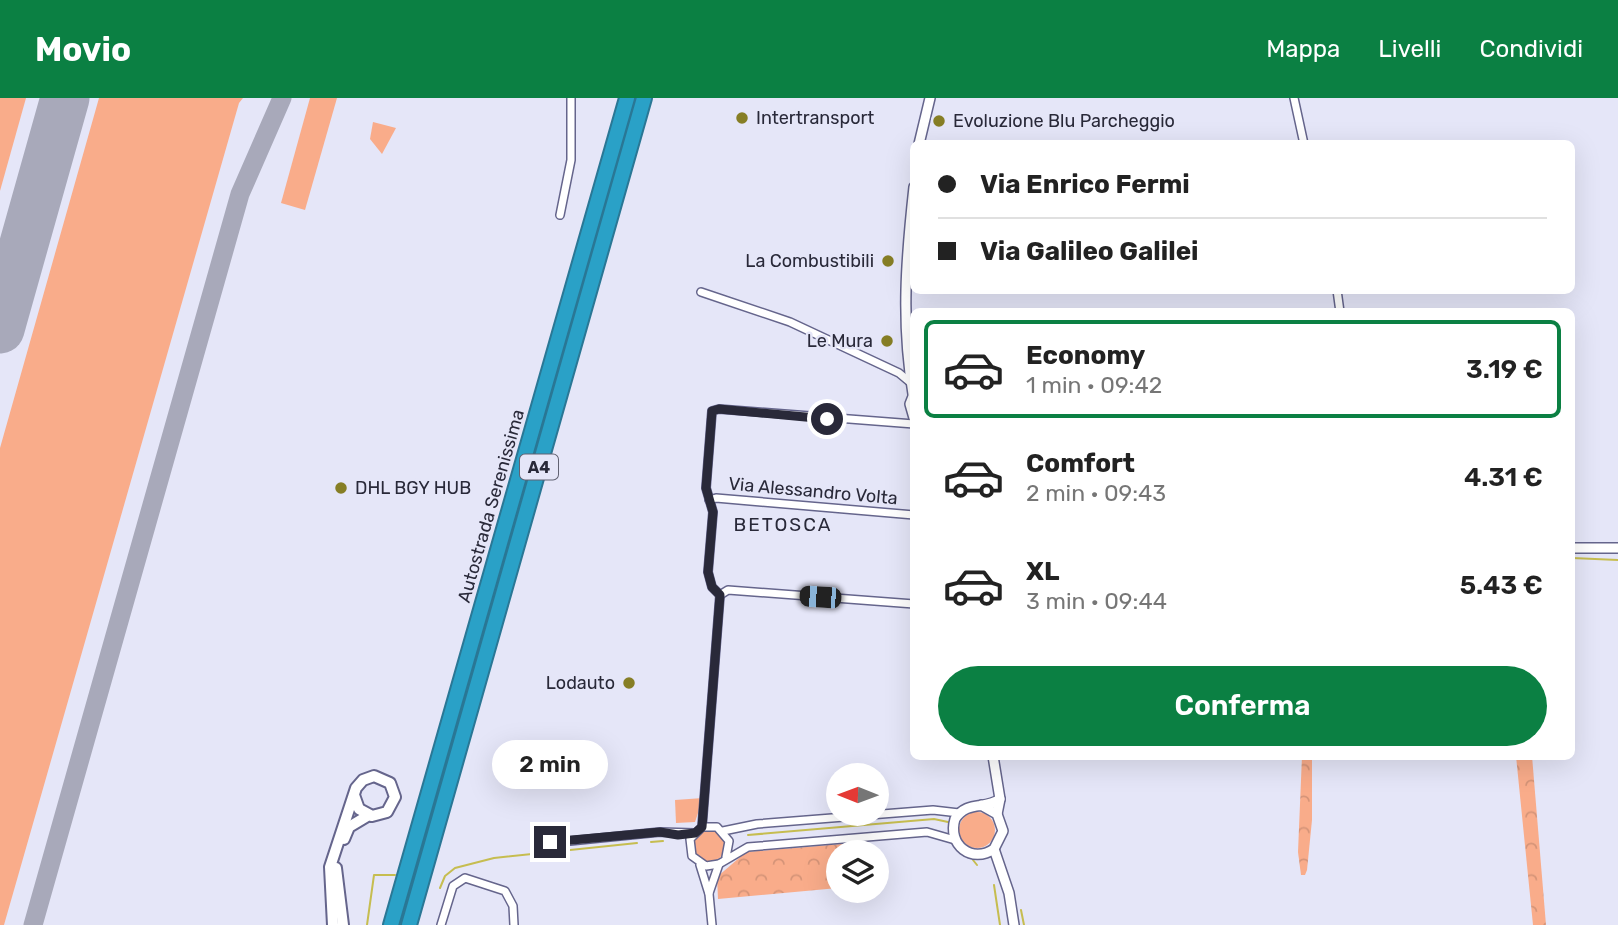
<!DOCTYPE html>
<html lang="it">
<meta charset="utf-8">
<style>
:root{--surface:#fff;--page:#f2f2f2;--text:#222;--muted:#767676;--line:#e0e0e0;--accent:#0b8043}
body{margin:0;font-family:Rubik,sans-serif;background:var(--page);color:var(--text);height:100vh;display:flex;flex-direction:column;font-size:26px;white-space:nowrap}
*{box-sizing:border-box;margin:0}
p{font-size:23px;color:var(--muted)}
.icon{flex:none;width:38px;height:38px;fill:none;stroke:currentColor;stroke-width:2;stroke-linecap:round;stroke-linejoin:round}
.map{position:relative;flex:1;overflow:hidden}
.panel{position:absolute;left:910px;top:210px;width:665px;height:452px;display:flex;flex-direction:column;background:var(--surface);border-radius:10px;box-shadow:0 7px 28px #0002}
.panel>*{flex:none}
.guide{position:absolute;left:910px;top:42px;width:665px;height:154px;border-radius:10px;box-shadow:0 7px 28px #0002;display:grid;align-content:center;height:154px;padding:0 28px;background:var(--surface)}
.needle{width:46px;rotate:271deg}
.controls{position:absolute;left:826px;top:665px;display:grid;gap:14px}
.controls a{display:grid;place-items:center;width:63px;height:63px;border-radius:50%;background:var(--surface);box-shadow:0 7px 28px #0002;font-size:35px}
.end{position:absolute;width:32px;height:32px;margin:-16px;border:9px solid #292939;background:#fff;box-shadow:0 0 0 4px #fff}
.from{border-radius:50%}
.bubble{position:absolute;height:49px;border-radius:24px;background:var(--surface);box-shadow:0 7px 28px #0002;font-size:23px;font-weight:600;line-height:49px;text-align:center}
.car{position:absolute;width:21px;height:42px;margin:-21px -10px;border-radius:9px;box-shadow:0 0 5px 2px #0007;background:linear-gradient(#222 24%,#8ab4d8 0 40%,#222 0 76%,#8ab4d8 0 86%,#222 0)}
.guide b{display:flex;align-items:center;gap:24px;height:66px;font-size:26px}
.guide b+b{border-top:2px solid var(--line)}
.guide i{width:18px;height:18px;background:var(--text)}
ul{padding:12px 0 0;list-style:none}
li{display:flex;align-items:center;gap:21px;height:98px;margin:0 14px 10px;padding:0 14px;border:4px solid transparent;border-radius:10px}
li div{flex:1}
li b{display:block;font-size:26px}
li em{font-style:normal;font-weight:600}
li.selected{border-color:var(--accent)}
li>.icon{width:63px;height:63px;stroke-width:1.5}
.cta{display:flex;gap:14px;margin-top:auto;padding:14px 28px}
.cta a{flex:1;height:80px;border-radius:42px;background:var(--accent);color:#fff;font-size:28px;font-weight:600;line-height:80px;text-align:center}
header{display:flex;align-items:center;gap:42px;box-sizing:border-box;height:98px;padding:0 35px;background:var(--accent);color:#fff}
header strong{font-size:33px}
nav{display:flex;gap:38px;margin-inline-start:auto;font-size:24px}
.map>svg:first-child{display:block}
.grass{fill:#f9ac8a}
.forest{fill:url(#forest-crowns)}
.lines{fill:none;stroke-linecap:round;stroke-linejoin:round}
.stream{stroke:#c6bd50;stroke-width:2}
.taxiway{stroke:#a8a9ba;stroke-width:19}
.runway{stroke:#a8a9ba;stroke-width:49}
.minor-casing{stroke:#65658c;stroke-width:10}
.tertiary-casing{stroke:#65658c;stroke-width:12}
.secondary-casing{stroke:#65658c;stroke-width:14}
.motorway-casing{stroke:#2a7795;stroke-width:18}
.minor{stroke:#fff;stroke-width:7}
.tertiary{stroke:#fff;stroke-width:9}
.secondary{stroke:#fff;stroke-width:10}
.motorway{stroke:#2aa1c7;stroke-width:14}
.route{stroke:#292939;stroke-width:9}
.poi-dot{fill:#867e25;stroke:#e5e6f8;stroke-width:2.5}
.labels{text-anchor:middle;stroke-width:5;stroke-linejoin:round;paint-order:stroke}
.shield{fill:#e5e6f8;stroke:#616272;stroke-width:2}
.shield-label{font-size:16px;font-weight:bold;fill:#292939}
.poi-label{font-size:18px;fill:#292939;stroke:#e5e6f8;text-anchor:start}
.street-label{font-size:18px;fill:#292939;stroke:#e5e6f8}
.neighbourhood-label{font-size:19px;letter-spacing:2px;fill:#292939;stroke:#e5e6f8}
</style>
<header>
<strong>Movio</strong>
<nav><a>Mappa</a><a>Livelli</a><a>Condividi</a></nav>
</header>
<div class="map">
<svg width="1618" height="827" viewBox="0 0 1618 827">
<defs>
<pattern id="forest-crowns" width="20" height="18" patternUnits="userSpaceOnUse" patternTransform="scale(1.75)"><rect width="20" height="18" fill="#f9ac8a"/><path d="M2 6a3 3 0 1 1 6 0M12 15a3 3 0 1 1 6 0" fill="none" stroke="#d59478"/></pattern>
</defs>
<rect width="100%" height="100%" fill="#e5e6f8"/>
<g class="grass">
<polygon points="0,0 26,0 0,93"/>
<polygon points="99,0 243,0 239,5 4,827 0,827 0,350"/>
<polygon points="310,0 337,0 305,112 281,105"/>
<polygon points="373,24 396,30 382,56 370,41"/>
<polygon points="703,700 695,724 676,725 675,702"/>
<circle cx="977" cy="732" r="18"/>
<circle cx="709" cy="748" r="16"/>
</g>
<g class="forest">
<polygon points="1302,658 1312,658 1312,722 1307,772 1305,777 1301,777 1298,754"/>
<polygon points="1516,658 1532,658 1546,827 1533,827"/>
<polygon points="853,745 848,754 838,754 838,790 718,801 717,779 746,754"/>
</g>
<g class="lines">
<g class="stream">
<polyline points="1572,460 1618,462"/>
<polyline points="748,737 934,721 948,724"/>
<polyline points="651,744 663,743"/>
<polyline points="973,762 977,767"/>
<polyline points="994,787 1000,827"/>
<polyline points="440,790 445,778 455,770 494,760 637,745"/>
<polyline points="1021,812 1024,827"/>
<polyline points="367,827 374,777 395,777"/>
</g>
<polyline class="taxiway" points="33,827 240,96 282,0"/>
<polyline class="runway" points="0,231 65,0"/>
<g class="minor-casing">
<g id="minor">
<polyline points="1294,0 1304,46"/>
<polyline points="560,117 571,62 571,0"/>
<polyline points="1337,192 1340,214"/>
<polyline points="701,194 790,224 899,275 911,285"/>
<polyline points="709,402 716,400 914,417"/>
<polyline points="720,497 712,489 708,474 713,414 706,390 712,313 719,311 914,326"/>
<polyline points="720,497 728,492 914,506"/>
<polyline points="702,729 720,497"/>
<polyline points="723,733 757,726 933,712 959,715"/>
<polyline points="550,745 660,734 695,735"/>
<polyline points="726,759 729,743 717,729 702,729 690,741 692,758 706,768 719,766 748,749 927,734 955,742"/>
<polyline points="700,767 709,796 712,827"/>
<polyline points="709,795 719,766"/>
<polyline points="441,827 453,788 465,780 505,793 513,808 514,827"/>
</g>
</g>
<g class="tertiary-casing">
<g id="tertiary">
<polyline points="919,46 930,0"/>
<path d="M913,296C901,224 906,161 914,89"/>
<polyline points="914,296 910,306 914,320"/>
<polyline points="1572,450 1618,450"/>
<polyline points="993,658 1000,701 997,716"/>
<path d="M981,707L997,716L1003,733L994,751C972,766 947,747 955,721C967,702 985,712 1000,701"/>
<polyline points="994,751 1009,795 1014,827"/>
</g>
</g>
<g class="secondary-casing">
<g id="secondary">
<polyline points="344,741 349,729 369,717"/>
<polyline points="336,770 343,827"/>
<polyline points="333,827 330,769 356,690 363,682 374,678 390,685 395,699 387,714 372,718 359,711 354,697"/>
</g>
</g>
<g class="motorway-casing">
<g id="motorway">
<polyline points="391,827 627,0"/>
<polyline points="409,827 644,0"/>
</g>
</g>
<use href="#minor" class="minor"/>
<use href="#tertiary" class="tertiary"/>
<use href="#secondary" class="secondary"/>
<use href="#motorway" class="motorway"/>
</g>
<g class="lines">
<polyline class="route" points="550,744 660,734 678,737 695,735 702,729 720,497 712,489 708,474 713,414 706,390 712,313 719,311 827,321"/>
</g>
<g class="poi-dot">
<circle cx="742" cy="20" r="7"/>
<circle cx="939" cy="23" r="7"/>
<circle cx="888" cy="163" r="7"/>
<circle cx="887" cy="243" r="7"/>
<circle cx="341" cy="390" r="7"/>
<circle cx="629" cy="585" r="7"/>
</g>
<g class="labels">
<rect class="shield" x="520" y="356.5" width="38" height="25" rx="5"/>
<g class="shield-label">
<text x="539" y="375">A4</text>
</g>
<g class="poi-label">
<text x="756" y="26">Intertransport</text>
<text x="953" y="29">Evoluzione Blu Parcheggio</text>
<text x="874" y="169" text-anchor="end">La Combustibili</text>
<text x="873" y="249" text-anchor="end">Le Mura</text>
<text x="355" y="396">DHL BGY HUB</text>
<text x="615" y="591" text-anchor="end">Lodauto</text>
</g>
<g class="street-label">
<text transform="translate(813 393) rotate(5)" y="6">Via Alessandro Volta</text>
<text transform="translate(491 408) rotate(-74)" y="6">Autostrada Serenissima</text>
</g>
<g class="neighbourhood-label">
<text x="783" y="433">BETOSCA</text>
</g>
</g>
</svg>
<div class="controls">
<a><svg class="needle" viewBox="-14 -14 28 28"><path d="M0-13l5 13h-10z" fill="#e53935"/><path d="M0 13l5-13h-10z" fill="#767676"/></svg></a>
<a><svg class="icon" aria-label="layers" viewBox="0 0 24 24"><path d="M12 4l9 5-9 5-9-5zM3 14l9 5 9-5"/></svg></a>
</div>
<i class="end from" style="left:827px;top:321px"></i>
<i class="end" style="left:550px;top:744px"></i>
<div class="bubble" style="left:492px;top:642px;width:116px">2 min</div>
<i class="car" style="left:820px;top:499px;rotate:274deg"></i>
<div class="guide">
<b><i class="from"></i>Via Enrico Fermi</b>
<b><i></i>Via Galileo Galilei</b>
</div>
<section class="panel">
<ul>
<li class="selected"><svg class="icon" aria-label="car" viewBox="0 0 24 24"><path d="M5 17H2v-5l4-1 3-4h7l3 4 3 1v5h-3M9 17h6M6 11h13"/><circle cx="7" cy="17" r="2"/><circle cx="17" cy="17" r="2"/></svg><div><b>Economy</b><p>1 min · 09:42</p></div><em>3.19 €</em></li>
<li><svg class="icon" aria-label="car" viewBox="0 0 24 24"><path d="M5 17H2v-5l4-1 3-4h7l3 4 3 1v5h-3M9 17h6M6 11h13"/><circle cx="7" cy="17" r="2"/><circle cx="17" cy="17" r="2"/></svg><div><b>Comfort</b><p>2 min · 09:43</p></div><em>4.31 €</em></li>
<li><svg class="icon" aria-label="car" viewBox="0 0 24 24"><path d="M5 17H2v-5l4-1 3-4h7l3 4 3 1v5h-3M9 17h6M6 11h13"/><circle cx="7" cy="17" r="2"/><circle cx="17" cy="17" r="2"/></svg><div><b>XL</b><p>3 min · 09:44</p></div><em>5.43 €</em></li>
</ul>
<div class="cta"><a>Conferma</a></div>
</section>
</div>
